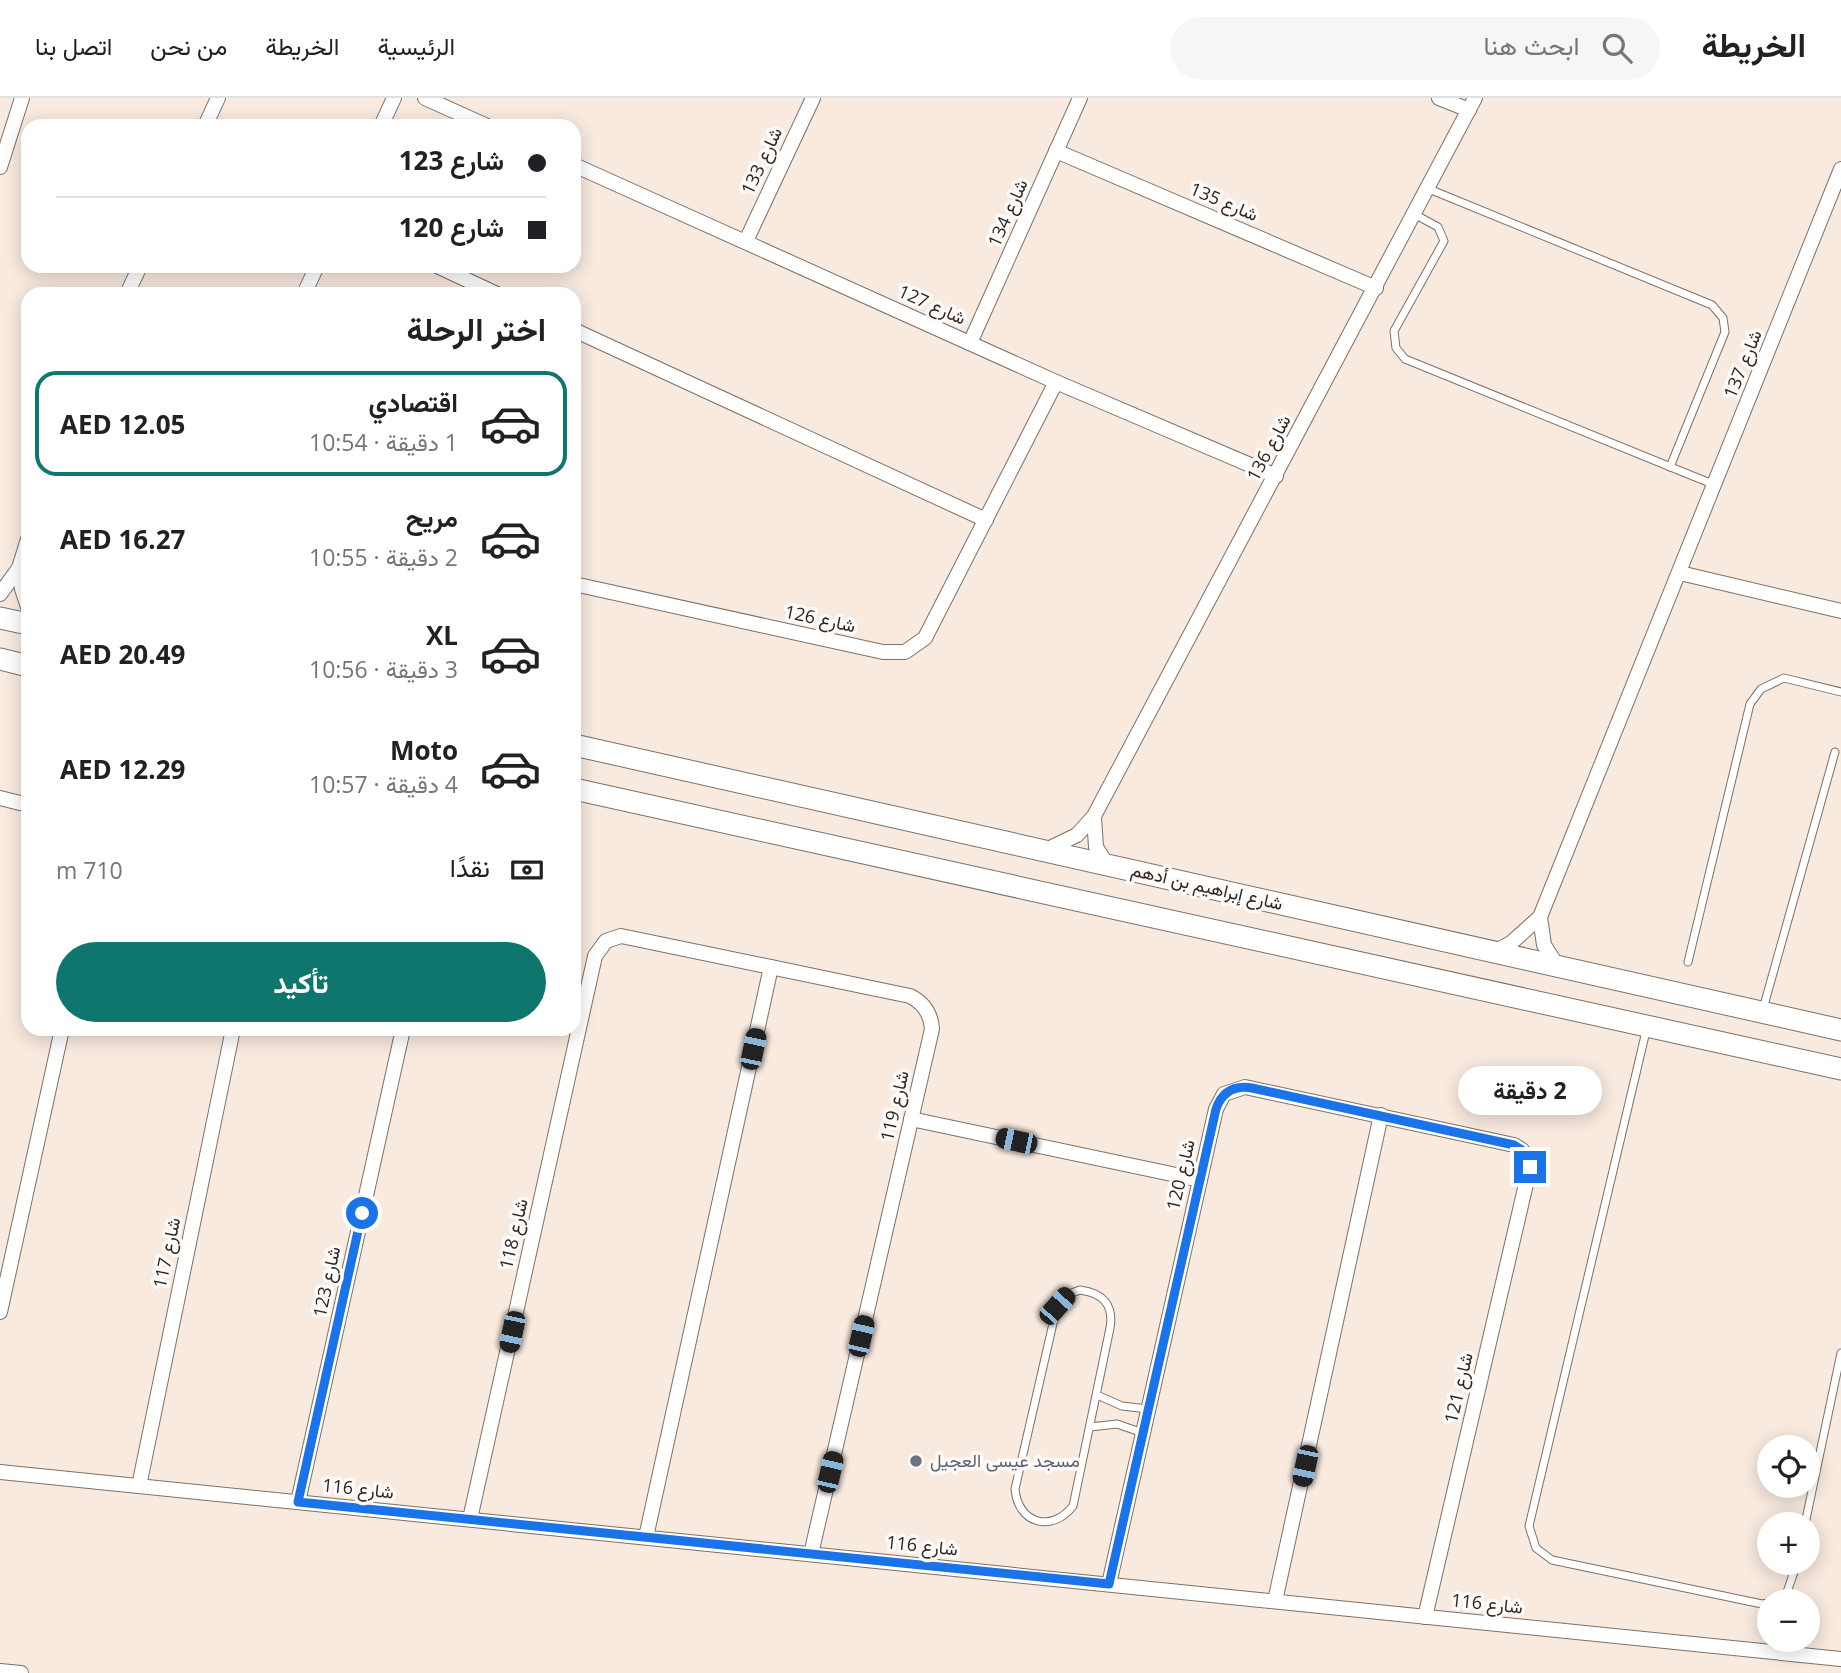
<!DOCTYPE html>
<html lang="ar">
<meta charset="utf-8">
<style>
:root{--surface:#fff;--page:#f6f6f6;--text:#202124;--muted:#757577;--line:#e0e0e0;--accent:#0f766e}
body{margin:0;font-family:"Open Sans",Vazirmatn,sans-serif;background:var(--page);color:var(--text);direction:rtl;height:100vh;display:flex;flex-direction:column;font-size:26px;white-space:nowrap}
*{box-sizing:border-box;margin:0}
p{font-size:23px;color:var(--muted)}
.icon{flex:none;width:38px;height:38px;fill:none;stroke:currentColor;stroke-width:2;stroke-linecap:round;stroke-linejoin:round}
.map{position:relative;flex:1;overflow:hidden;direction:ltr}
.drawer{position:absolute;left:21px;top:189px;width:560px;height:749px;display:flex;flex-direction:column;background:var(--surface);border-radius:21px;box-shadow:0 4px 18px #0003;direction:rtl}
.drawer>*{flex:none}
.hud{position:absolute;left:21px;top:21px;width:560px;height:154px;border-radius:21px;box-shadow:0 4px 18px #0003;direction:rtl;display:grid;align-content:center;height:154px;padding:0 35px;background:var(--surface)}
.buttons{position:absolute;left:1757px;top:1337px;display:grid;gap:14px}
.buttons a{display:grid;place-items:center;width:63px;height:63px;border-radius:50%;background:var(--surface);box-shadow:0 4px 18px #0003;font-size:35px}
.end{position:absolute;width:32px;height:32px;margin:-16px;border:9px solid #1a73e8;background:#fff;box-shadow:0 0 0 4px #fff}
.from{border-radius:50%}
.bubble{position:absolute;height:49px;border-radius:24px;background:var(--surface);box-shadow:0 4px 18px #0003;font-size:23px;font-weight:700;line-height:49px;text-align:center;direction:rtl}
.car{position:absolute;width:21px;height:42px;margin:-21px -10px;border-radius:9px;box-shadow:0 0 5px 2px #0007;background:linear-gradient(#222 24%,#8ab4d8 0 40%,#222 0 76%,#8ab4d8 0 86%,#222 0)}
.hud b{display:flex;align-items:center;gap:24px;height:66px;font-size:26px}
.hud b+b{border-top:2px solid var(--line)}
.hud i{width:18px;height:18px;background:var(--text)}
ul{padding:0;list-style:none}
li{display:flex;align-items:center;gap:21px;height:105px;margin:0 14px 10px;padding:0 21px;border:4px solid transparent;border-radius:21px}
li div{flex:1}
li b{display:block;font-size:26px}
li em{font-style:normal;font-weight:700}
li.current{border-color:var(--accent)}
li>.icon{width:63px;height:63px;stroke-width:1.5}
h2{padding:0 35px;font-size:32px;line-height:84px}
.pay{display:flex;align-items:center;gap:18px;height:77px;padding:0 35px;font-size:26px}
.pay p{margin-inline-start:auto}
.primary-button{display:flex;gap:14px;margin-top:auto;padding:14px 35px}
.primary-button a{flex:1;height:80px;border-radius:42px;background:var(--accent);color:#fff;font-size:28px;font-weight:700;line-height:80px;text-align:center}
header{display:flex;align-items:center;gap:42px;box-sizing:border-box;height:98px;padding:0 35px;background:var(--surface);border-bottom:2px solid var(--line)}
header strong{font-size:33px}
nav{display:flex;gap:38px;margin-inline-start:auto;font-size:24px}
.search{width:490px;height:63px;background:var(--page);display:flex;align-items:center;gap:18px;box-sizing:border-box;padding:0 24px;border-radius:38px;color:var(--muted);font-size:26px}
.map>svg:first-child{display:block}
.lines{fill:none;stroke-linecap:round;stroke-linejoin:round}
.lane-casing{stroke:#7d7067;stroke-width:9}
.street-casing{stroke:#7d7067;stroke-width:16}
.secondary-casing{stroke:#7d7067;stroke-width:23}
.lane{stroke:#fff;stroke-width:7}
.street{stroke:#fff;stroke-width:14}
.secondary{stroke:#fff;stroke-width:21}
.route{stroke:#1a73e8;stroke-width:9}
.worship-dot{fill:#6b7280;stroke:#fdfaf8;stroke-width:2.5}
.labels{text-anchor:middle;stroke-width:7;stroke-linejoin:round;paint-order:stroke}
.street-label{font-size:18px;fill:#2c2622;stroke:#fdfaf8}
.worship-label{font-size:18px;fill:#5b616d;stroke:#fdfaf8;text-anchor:start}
</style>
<header>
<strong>الخريطة</strong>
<div class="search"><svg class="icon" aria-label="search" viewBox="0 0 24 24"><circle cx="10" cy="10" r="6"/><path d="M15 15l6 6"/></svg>ابحث هنا</div>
<nav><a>الرئيسية</a><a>الخريطة</a><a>من نحن</a><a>اتصل بنا</a></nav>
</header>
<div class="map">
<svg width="1841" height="1575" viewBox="0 0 1841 1575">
<rect width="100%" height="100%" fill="#f9eadf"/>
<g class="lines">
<g class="lane-casing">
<g id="lane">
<polyline points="1429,91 1712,207 1723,220 1725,234 1670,369"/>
<polyline points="1416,117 1438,129 1444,143 1394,233 1396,250 1405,261 1715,387"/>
<polyline points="1688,864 1750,606 1761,591 1784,580 1841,594"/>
<polyline points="1763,911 1835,654"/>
<polyline points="1647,929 1529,1428 1536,1450 1552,1462 1762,1506 1769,1505"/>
<path d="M1080,1192C1103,1195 1114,1207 1110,1230L1073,1408C1052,1435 1018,1426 1015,1391L1057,1208L1066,1197Z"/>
<polyline points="1097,1297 1122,1308 1148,1311"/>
<polyline points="1090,1329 1117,1326 1143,1335"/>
<polyline points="1805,1426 1841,1255"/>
<polyline points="1775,1503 1786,1497 1797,1465"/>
</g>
</g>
<g class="street-casing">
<g id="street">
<polyline points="425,0 487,28"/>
<polyline points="1439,0 1469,12"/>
<polyline points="205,28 218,0"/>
<polyline points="381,28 394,0"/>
<polyline points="1056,53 1376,190"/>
<polyline points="574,67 1056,284 1276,378"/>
<polyline points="0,69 22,0"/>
<polyline points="746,143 813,0"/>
<polyline points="437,168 497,196"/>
<polyline points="127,196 140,168"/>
<polyline points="304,196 317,168"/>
<polyline points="574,232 986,422"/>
<polyline points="970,245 1080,0"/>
<polyline points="19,470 22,491 28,509"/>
<polyline points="1680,475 1841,513"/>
<polyline points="574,486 883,554 905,554 925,540 1056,284"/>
<polyline points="0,496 19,470 28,441"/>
<polyline points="0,700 28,707"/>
<polyline points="1094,719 1096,749 1107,767"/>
<polyline points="1046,752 1077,737 1094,718 1475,0"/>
<polyline points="1540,819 1544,847 1558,869"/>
<polyline points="1494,854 1511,845 1540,819 1841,71"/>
<polyline points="911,1021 1200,1082"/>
<polyline points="0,1214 62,931"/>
<polyline points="0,1374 1841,1561"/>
<polyline points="139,1388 233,931"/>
<polyline points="298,1404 403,931"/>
<path d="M470,1421L595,858L606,843L621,838L910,898C924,905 931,916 932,931L811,1456"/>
<polyline points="646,1439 771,869"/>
<polyline points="1109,1486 1216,1011 1224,996 1245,989 1514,1047 1522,1052 1530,1069 1425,1519"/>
<polyline points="1275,1503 1381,1017"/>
<polyline points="0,1573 21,1575"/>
</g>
</g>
<g class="secondary-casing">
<g id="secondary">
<polyline points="0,520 28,526"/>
<polyline points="0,561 28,568"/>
<polyline points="574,647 1841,932"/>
<polyline points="574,691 1841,971"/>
</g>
</g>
<use href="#lane" class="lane"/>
<use href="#street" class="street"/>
<use href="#secondary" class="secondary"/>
</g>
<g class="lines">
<path class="route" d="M362,1115L298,1404L1109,1486L1216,1011C1222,994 1234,987 1252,990L1514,1047L1522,1052L1530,1069"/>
</g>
<circle class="worship-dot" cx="916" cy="1363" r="7"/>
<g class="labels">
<g class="street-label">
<text transform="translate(762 63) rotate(-65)" y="6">شارع 133</text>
<text transform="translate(1224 104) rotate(23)" y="6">شارع 135</text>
<text transform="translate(1008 115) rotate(-66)" y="6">شارع 134</text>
<text transform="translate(932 207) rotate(24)" y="6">شارع 127</text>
<text transform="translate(1743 266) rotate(-68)" y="6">شارع 137</text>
<text transform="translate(1269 350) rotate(-62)" y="6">شارع 136</text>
<text transform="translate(820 521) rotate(12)" y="6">شارع 126</text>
<text transform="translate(1207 789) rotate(13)" y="6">شارع إبراهيم بن أدهم</text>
<text transform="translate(895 1008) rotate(-77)" y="6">شارع 119</text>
<text transform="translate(1181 1077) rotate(-77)" y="6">شارع 120</text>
<text transform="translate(514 1136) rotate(-77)" y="6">شارع 118</text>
<text transform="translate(167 1155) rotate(-78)" y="6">شارع 117</text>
<text transform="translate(327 1184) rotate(-78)" y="6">شارع 123</text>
<text transform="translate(1459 1290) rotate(-77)" y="6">شارع 121</text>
<text transform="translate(358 1391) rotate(6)" y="6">شارع 116</text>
<text transform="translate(922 1448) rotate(6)" y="6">شارع 116</text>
<text transform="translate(1487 1506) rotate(6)" y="6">شارع 116</text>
</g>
<g class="worship-label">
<text x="930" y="1369">مسجد عيسى العجيل</text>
</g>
</g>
</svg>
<div class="buttons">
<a><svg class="icon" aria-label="locate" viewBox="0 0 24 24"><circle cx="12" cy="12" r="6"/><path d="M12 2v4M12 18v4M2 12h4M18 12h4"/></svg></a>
<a>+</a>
<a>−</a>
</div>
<i class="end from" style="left:362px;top:1115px"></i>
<i class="end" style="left:1530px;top:1069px"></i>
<div class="bubble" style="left:1458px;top:968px;width:144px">2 دقيقة</div>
<i class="car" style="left:753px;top:951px;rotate:12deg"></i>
<i class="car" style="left:1016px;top:1043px;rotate:282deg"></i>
<i class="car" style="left:1057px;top:1208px;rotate:42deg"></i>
<i class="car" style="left:512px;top:1234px;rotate:192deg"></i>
<i class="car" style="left:861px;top:1238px;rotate:13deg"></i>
<i class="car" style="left:1305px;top:1368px;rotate:192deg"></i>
<i class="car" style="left:830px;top:1374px;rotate:13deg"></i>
<div class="hud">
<b><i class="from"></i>شارع 123</b>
<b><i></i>شارع 120</b>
</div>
<section class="drawer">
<h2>اختر الرحلة</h2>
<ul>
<li class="current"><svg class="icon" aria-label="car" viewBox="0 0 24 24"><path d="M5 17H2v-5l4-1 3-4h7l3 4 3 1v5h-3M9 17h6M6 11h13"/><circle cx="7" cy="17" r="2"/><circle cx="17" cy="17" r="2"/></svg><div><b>اقتصادي</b><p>1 دقيقة · 10:54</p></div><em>AED 12.05</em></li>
<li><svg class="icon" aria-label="car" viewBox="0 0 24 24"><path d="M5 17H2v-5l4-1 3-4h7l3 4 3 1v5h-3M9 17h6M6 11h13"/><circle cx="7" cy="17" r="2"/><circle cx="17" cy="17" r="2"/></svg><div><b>مريح</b><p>2 دقيقة · 10:55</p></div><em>AED 16.27</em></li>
<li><svg class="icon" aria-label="car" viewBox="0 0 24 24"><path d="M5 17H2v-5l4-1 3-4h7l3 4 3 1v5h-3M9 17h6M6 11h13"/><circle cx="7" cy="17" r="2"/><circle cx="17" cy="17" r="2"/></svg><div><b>XL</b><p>3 دقيقة · 10:56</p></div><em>AED 20.49</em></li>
<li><svg class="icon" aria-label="car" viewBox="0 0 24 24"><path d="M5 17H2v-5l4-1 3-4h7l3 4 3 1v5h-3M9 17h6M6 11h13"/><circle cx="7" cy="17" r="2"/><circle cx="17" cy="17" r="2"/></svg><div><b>Moto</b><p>4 دقيقة · 10:57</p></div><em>AED 12.29</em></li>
</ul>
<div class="pay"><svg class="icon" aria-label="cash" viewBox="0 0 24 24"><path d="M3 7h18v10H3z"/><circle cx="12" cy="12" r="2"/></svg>نقدًا<p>710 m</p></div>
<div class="primary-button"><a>تأكيد</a></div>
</section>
</div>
